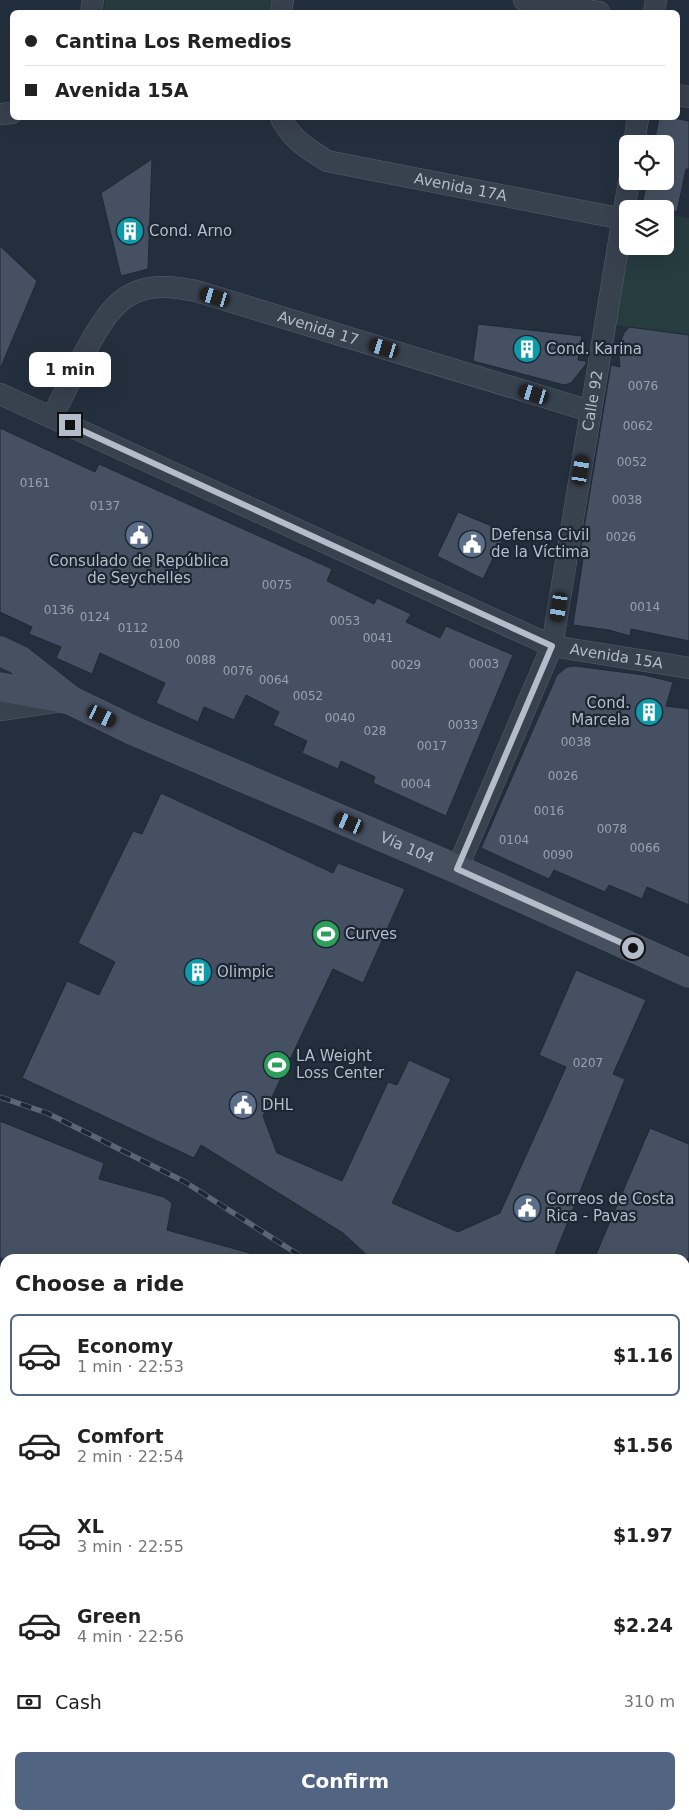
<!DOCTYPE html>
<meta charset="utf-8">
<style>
:root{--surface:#fff;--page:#f2f2f2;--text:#222;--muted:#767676;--line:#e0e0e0;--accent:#516482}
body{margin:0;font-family:"DejaVu Sans",sans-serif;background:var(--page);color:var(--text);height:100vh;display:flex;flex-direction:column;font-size:19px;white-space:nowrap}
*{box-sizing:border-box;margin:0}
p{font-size:16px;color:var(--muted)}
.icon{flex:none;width:28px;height:28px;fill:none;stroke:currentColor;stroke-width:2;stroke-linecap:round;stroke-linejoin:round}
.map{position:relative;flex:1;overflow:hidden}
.drawer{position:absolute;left:0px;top:1254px;width:690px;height:566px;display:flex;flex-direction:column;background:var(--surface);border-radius:15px 15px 0 0;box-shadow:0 5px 20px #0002}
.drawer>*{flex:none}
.top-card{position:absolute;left:10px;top:10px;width:670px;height:110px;border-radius:8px;box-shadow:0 5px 20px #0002;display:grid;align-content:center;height:110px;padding:0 15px;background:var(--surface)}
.buttons{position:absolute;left:619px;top:135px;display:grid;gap:10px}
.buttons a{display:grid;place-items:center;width:55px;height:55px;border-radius:8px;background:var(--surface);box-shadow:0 5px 20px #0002;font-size:25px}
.end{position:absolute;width:22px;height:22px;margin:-11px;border:6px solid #b4bcc9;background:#111;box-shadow:0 0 0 2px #111}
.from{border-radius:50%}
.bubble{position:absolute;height:35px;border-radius:8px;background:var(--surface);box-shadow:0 5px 20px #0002;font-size:16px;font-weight:700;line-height:35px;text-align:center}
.car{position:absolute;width:15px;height:30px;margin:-15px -8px;border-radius:6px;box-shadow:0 0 4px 1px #0007;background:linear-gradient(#222 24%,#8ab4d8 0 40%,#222 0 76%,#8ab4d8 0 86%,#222 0)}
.top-card b{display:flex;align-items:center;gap:18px;height:48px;font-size:19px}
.top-card b+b{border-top:1px solid var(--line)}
.top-card i{width:12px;height:12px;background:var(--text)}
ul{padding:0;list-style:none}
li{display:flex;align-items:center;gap:15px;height:82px;margin:0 10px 8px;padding:0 5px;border:2px solid transparent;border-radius:8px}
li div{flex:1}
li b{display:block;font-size:19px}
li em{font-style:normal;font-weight:700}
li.active{border-color:var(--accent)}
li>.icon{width:45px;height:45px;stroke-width:1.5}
h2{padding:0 15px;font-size:22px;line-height:60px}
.pay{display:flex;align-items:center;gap:12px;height:55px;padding:0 15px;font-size:19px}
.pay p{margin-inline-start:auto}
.button{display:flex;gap:10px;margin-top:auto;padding:10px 15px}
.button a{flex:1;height:58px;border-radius:8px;background:var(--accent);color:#fff;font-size:20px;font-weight:700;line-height:58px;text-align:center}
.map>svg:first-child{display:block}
.green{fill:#263c3f}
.building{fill:#455162;stroke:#1f2835}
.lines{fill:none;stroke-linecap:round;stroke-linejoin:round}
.minor-casing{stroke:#565f6c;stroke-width:22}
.tertiary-casing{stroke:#565f6c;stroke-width:28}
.secondary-casing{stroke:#565f6c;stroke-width:29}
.minor{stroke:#38414e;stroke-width:21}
.tertiary{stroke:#38414e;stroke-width:26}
.secondary{stroke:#465061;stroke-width:28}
.rail-casing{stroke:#5a6575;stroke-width:5.5}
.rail{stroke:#1d2633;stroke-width:4;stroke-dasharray:11;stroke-linecap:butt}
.route{stroke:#b4bcc9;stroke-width:6}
.labels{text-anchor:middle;stroke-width:4.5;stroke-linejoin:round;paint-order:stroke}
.number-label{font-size:12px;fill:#98a1af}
.street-label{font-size:15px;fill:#b4bcc9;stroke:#1d2633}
.poi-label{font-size:15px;fill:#b4bcc9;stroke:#1d2633;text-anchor:start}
</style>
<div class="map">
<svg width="689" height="1819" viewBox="0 0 689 1819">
<rect width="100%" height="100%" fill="#242f3e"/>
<g class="green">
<polygon points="105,0 273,0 271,12 104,12"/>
<polygon points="665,214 689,218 689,335 614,325 628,246 665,246"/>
</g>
<g class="building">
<polygon points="659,118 674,118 689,121 689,169 686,169 677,212 642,204 647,181 665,181 665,144 654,144"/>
<polygon points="152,159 148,269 121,276 101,193"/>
<polygon points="0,246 37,281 0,369"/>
<polygon points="478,324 582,336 578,360 586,361 586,364 571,383 564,385 473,361"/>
<polygon points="629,327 689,335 689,641 631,629 630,636 609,630 573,625 584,552 580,552 611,365 620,367 618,347 624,333"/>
<polygon points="0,428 95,472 99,464 332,569 327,581 374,604 377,598 411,614 406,622 440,638 446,626 513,655 446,816 373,783 375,777 341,761 338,769 302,753 307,741 273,725 279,712 246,695 234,720 204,707 198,722 156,703 165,683 100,653 92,674 56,658 61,647 29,634 32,627 0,612"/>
<polygon points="458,512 506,532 483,579 437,556"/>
<polygon points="575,666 644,675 673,682 666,706 689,709 689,905 647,887 642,899 609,885 605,892 554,870 549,879 481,848 557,675 567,667"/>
<polygon points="161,793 333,873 338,863 405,889 363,983 333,969 263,1116 277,1153 342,1181 388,1082 397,1085 409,1060 451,1079 392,1203 458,1232 500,1213 566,1067 539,1055 576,970 646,1000 613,1074 625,1079 553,1259 371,1259 343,1233 201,1145 194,1158 22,1078 67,981 99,995 115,962 78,943 133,831 142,834"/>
<polygon points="0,1121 104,1163 99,1179 164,1197 172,1203 167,1230 253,1254 253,1259 0,1259"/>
<polygon points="650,1128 689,1144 689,1259 594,1259"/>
</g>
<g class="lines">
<g class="minor-casing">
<g id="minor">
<polyline points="524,0 599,12"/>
<polyline points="91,12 93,0"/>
<polyline points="281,12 283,0"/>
<polyline points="654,12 656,0"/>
<polyline points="678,95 689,97"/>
<polyline points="0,114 12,113"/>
<path id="s1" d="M281,118C292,140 307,148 327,161L623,219"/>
<polyline points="634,144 638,118"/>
<path id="s2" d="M0,394L552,646L689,668"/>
<path id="s3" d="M52,417C63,395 74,374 85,352C113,299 133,277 196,291L590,411"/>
<polyline points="0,710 55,702"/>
<path id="s4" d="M457,869L552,646L629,181"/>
</g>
</g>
<g class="tertiary-casing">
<g id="tertiary">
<polyline points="0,1482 5,1485"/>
<polyline points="274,1815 276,1819"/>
</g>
</g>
<g class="secondary-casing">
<g id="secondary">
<path id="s5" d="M0,651L19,660L70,700L134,731L457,869L689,973"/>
<polyline points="0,687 65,699"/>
</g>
</g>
<use href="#minor" class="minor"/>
<use href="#tertiary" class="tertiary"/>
<use href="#secondary" class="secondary"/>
<g class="rail-casing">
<g id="rail">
<polyline points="0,1097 47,1113 185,1182 305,1259"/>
<polyline points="685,1663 689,1666"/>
</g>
</g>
<use href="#rail" class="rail"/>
</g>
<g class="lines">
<polyline class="route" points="70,425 552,646 457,869 633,948"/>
</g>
<defs>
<g id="building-disc" transform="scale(1.4375)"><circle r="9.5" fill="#0f9aa8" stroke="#1d2633"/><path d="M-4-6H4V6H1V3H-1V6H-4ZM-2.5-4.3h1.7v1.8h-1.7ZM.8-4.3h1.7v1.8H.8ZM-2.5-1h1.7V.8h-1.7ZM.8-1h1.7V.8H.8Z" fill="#fff"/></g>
<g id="civic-disc" transform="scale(1.4375)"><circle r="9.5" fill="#5c6f8a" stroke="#1d2633"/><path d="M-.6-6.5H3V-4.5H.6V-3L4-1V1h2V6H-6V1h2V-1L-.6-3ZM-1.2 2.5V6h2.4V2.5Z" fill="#fff"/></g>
<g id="stadium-disc" transform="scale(1.4375)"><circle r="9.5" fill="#2e9e5b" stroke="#1d2633"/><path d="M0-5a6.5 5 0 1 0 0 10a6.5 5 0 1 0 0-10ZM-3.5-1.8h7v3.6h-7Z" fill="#fff"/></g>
</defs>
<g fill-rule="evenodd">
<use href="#building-disc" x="130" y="231"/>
<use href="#building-disc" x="527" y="349"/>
<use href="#civic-disc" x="139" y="535"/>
<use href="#civic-disc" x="472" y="544"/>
<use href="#building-disc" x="649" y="712"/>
<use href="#stadium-disc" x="326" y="934"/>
<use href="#building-disc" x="198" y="972"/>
<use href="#stadium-disc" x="277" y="1065"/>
<use href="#civic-disc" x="243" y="1105"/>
<use href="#civic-disc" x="527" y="1208"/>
</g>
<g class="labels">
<g class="number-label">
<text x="643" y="390">0076</text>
<text x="638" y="430">0062</text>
<text x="632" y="466">0052</text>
<text x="35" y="487">0161</text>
<text x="627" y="504">0038</text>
<text x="105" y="510">0137</text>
<text x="621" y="541">0026</text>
<text x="277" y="589">0075</text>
<text x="645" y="611">0014</text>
<text x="59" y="614">0136</text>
<text x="95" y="621">0124</text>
<text x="345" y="625">0053</text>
<text x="133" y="632">0112</text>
<text x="378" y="642">0041</text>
<text x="165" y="648">0100</text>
<text x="201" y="664">0088</text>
<text x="484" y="668">0003</text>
<text x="406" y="669">0029</text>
<text x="238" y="675">0076</text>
<text x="274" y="684">0064</text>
<text x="308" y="700">0052</text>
<text x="340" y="722">0040</text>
<text x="463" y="729">0033</text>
<text x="375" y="735">028</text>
<text x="576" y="746">0038</text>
<text x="432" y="750">0017</text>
<text x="563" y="780">0026</text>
<text x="416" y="788">0004</text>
<text x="549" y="815">0016</text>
<text x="612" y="833">0078</text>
<text x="514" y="844">0104</text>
<text x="645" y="852">0066</text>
<text x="558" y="859">0090</text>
<text x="588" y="1067">0207</text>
</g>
<g class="street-label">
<text dy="5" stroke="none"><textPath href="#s1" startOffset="200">Avenida 17A</textPath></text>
<text dy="5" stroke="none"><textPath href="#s3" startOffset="342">Avenida 17</textPath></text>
<text dy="5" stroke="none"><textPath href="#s4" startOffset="491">Calle 92</textPath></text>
<text dy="5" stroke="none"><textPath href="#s2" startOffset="672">Avenida 15A</textPath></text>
<text dy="5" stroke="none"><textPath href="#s5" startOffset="454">Vía 104</textPath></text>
</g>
<g class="poi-label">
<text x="149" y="236">Cond. Arno</text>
<text x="546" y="354">Cond. Karina</text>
<text x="491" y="540">Defensa Civil<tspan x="491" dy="17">de la Víctima</tspan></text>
<text x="139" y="566" text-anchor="middle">Consulado de República<tspan x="139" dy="17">de Seychelles</tspan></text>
<text x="630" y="708" text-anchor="end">Cond.<tspan x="630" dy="17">Marcela</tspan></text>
<text x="345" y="939">Curves</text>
<text x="217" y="977">Olimpic</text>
<text x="296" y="1061">LA Weight<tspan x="296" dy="17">Loss Center</tspan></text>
<text x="262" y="1110">DHL</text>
<text x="546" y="1204">Correos de Costa<tspan x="546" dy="17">Rica - Pavas</tspan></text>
</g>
</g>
</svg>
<div class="buttons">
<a><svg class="icon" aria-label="locate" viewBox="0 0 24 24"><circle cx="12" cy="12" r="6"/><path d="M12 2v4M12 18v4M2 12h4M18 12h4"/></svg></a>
<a><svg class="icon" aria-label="layers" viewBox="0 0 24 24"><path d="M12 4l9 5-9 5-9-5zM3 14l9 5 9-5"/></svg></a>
</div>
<i class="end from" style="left:633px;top:948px"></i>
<i class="end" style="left:70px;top:425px"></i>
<div class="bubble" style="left:29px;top:352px;width:82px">1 min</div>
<i class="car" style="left:215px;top:297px;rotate:287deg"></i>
<i class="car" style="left:384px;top:348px;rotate:287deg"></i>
<i class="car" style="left:534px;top:394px;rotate:287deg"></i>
<i class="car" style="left:581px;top:470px;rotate:9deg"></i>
<i class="car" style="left:559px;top:607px;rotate:189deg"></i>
<i class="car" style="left:102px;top:716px;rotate:116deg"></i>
<i class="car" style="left:349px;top:823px;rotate:293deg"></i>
<div class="top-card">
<b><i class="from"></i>Cantina Los Remedios</b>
<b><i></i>Avenida 15A</b>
</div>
<section class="drawer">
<h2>Choose a ride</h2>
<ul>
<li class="active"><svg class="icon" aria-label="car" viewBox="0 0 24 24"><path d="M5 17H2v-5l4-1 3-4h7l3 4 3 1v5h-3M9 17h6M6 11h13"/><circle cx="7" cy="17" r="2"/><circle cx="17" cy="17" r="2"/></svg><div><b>Economy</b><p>1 min · 22:53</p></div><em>$1.16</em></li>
<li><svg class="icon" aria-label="car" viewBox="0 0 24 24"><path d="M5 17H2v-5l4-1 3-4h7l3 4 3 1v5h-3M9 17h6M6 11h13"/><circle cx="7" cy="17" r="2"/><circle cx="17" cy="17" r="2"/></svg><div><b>Comfort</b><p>2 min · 22:54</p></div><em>$1.56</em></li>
<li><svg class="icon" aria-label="car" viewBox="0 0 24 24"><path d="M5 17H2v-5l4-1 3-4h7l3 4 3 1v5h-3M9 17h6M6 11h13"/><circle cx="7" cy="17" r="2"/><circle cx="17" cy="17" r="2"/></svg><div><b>XL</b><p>3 min · 22:55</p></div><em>$1.97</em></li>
<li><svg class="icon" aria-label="car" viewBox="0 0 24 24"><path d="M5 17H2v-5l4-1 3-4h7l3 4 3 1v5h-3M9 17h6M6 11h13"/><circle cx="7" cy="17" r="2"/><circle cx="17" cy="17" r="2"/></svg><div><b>Green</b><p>4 min · 22:56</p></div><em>$2.24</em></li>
</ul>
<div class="pay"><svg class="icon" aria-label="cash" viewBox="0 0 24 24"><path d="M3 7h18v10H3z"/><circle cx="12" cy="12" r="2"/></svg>Cash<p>310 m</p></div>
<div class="button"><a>Confirm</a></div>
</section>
</div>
